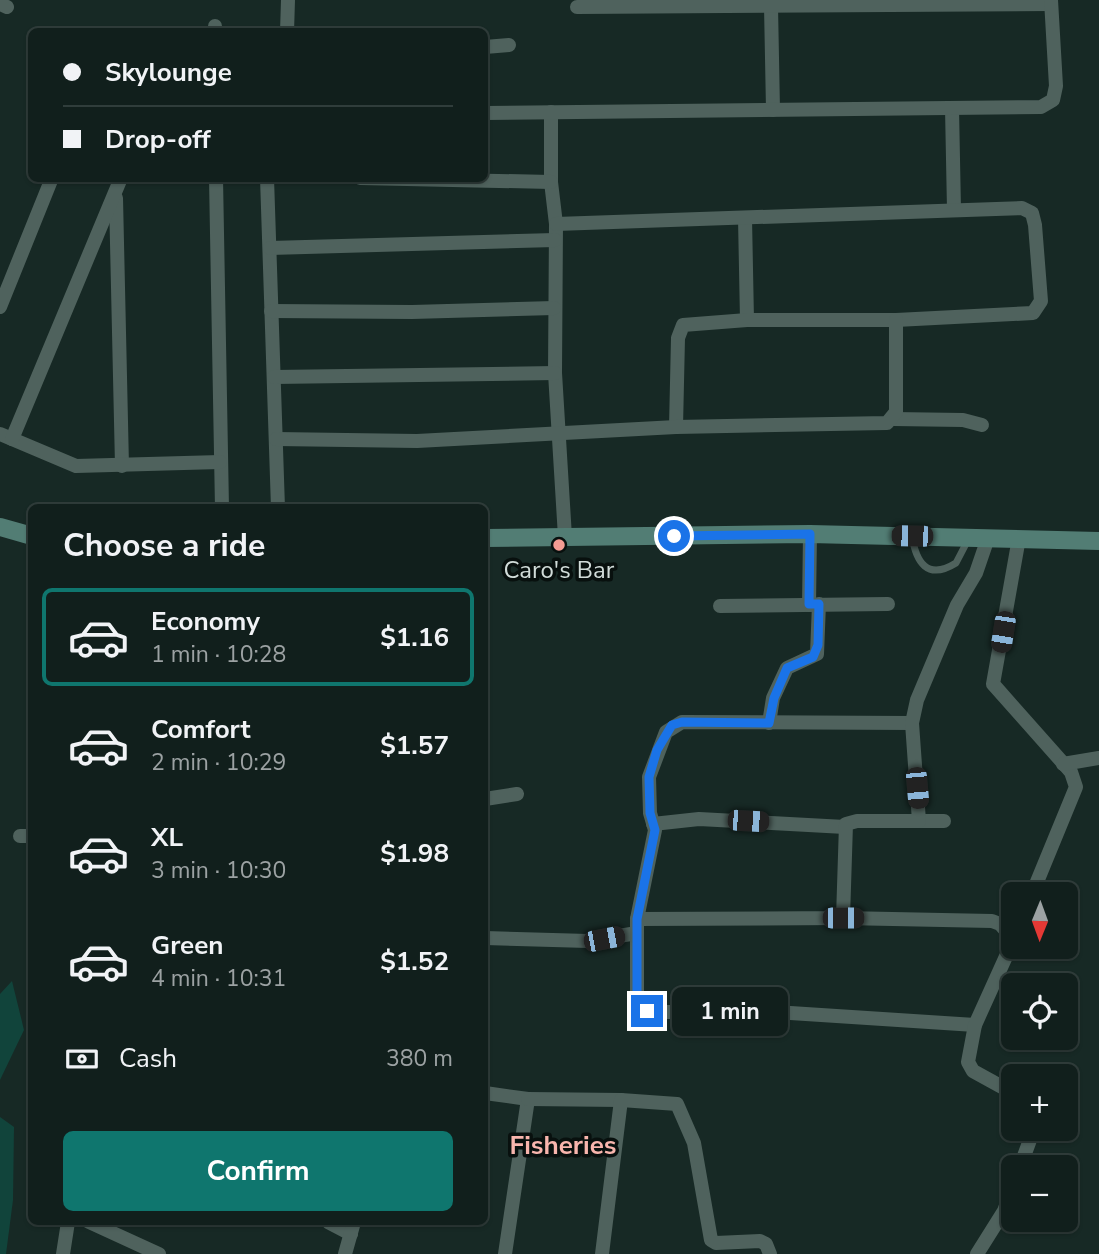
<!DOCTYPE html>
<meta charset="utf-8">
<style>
:root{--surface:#111f1c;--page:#1e2c29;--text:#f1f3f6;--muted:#9ca2a3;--line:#303d3b;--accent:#0f766e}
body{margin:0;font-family:"Nunito Sans",sans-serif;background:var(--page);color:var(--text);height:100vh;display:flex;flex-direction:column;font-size:26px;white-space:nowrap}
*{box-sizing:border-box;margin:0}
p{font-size:23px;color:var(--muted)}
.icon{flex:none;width:38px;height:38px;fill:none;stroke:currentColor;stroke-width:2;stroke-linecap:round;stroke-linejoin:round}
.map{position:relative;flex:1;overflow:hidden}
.side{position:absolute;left:28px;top:504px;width:460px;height:721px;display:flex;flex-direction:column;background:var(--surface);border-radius:10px;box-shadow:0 2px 5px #0004,0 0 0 2px var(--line)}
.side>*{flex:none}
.top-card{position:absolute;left:28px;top:28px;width:460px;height:154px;border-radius:10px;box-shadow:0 2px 5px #0004,0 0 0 2px var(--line);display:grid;align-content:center;height:154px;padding:0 35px;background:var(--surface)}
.needle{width:46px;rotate:181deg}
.buttons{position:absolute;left:1001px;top:882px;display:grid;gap:14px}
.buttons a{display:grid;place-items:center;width:77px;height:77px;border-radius:10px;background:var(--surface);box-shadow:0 2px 5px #0004,0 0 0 2px var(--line);font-size:35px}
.end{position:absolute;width:32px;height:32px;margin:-16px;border:9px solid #1a73e8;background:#fff;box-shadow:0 0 0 4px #fff}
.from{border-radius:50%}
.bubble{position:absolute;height:49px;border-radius:10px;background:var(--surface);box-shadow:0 2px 5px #0004,0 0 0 2px var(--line);font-size:23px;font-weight:700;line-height:49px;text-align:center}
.car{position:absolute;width:21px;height:42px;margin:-21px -10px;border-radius:9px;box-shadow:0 0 5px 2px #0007;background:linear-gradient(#222 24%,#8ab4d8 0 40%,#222 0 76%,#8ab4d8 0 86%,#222 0)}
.top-card b{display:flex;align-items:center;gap:24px;height:66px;font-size:26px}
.top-card b+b{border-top:2px solid var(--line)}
.top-card i{width:18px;height:18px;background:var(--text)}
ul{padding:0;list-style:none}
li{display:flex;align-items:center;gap:21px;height:98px;margin:0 14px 10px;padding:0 21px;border:4px solid transparent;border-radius:10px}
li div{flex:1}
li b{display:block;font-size:26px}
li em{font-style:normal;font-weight:700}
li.on{border-color:var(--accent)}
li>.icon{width:63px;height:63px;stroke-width:1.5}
h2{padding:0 35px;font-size:32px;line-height:84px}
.pay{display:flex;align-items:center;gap:18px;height:77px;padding:0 35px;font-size:26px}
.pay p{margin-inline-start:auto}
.action{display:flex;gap:14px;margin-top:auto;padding:14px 35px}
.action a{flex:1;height:80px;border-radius:10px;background:var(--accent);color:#fff;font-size:28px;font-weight:700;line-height:80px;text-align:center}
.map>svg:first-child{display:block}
.green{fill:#11443b}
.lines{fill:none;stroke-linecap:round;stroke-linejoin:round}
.service{stroke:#4f625d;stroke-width:7}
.minor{stroke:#4f625d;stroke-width:14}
.secondary{stroke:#527d74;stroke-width:18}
.route{stroke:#1a73e8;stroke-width:9}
.poi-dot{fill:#f59c93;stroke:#08100e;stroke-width:2.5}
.labels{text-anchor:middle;stroke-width:7;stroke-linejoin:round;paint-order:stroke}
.poi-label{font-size:24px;fill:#d1dcd9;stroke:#08100e}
.neighbourhood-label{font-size:26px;font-weight:bold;fill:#f8b5ad;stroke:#08100e}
</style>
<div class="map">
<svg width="1099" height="1254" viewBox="0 0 1099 1254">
<rect width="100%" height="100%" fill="#172925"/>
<g class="green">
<polygon points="12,981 24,1030 0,1080 0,994"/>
<polygon points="0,1117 14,1127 13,1200 6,1254 0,1254"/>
</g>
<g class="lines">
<path class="service" d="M912,536C916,562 927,581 956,563L969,538"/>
<g class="minor">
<polyline points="0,4 7,7"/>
<polyline points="771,6 773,110"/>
<polyline points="577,7 1051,4"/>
<polyline points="215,32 215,26"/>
<polyline points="287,32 288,0"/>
<polyline points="485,47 509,45"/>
<polyline points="952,108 954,210"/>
<polyline points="551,112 551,182 556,224 555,373 565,537"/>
<polyline points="485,113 1041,107 1053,100 1056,86 1051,0"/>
<polyline points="216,178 222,508"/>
<polyline points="267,178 278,508"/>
<polyline points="360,178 551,182"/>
<polyline points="116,198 122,466"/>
<polyline points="745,218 747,320"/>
<polyline points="556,224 1022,208 1032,213 1035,225 1041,301 1033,313 896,320 747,320 683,325 678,338 676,427"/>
<polyline points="270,248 555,240"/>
<polyline points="0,307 52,178"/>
<polyline points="271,311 412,312 554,308"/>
<polyline points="274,377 555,373"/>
<polyline points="893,419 963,420 982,425"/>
<polyline points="0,434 76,466 220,462"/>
<polyline points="12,439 121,178"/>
<polyline points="276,439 417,441 676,427 887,423 896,412 896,320"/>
<polyline points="1019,538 993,684 1071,772 1076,787 1032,894"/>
<polyline points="809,605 810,534"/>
<polyline points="720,606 888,604"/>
<polyline points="769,723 773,698 787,668 817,654 819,604"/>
<polyline points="912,723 682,722 666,732 649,777 650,813 655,830 637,919 637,1000 641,1008 655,1012 775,1012 975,1025"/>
<polyline points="1063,764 1099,758"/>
<polyline points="485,799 517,794"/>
<polyline points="919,821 944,821"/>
<polyline points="653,824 699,819 845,827"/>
<polyline points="20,836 32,836"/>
<polyline points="843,918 992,921 1000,924 1013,939"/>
<polyline points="637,919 843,918 846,824 857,821 919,821 912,723 917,700 957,605 976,573 988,538"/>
<polyline points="485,938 588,941 637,933"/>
<polyline points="1013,941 975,1025 968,1062 973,1071 1013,1093"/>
<polyline points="485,1093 528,1099 505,1254"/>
<polyline points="528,1099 621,1100"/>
<polyline points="1020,1167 1034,1129"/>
<polyline points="89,1222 159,1254"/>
<polyline points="328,1222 351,1234"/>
<polyline points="63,1254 68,1222"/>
<polyline points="345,1254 354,1222"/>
<polyline points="602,1254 621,1100 677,1104 694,1143 711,1240 716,1243 760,1241 766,1244 770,1254"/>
<polyline points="977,1254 1004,1211 1013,1186"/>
</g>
<g class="secondary">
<polyline points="0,527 32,536"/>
<polyline points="485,538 810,534 1099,541"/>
</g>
</g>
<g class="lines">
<polyline class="route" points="647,1011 637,1000 637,919 655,830 650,813 649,777 657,750 672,725 682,722 769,723 774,698 787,668 813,657 818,645 819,604 809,604 810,534 674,536"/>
</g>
<circle class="poi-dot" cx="559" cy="545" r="7"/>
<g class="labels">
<g class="poi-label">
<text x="559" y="578">Caro's Bar</text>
</g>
<g class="neighbourhood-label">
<text x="563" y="1154">Fisheries</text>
</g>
</g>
</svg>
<div class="buttons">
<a><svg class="needle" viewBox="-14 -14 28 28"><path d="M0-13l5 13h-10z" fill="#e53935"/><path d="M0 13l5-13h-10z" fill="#9ca2a3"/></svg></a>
<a><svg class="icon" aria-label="locate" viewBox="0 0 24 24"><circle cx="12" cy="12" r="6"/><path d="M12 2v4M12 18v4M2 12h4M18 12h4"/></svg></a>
<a>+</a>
<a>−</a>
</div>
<i class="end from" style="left:674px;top:536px"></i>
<i class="end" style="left:647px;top:1011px"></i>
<div class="bubble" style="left:672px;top:987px;width:116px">1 min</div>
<i class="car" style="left:912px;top:536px;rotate:271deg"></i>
<i class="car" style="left:1003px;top:632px;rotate:189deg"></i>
<i class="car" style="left:917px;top:788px;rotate:175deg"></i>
<i class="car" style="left:748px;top:821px;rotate:93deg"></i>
<i class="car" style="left:843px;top:918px;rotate:90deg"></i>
<i class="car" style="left:604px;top:939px;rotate:79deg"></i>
<div class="top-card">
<b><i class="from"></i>Skylounge</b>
<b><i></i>Drop-off</b>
</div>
<section class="side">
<h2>Choose a ride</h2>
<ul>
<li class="on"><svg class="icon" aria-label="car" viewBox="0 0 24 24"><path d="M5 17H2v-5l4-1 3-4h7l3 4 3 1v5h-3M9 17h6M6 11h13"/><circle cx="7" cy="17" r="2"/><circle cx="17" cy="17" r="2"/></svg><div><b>Economy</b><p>1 min · 10:28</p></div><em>$1.16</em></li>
<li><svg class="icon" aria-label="car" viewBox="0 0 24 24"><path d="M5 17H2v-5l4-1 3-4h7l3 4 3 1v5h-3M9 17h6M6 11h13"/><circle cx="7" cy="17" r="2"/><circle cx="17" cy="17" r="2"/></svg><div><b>Comfort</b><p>2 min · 10:29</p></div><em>$1.57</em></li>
<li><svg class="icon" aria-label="car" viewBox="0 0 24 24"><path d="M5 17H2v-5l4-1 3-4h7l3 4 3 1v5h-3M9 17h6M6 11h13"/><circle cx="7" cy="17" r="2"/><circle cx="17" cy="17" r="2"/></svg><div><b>XL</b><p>3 min · 10:30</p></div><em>$1.98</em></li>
<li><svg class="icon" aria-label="car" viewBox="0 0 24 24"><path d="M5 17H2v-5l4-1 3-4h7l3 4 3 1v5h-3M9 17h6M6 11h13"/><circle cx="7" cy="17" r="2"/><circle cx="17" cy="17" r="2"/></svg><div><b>Green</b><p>4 min · 10:31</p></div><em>$1.52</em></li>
</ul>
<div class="pay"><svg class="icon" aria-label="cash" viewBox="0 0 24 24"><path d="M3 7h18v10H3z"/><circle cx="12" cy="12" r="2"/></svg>Cash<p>380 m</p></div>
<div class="action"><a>Confirm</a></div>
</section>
</div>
